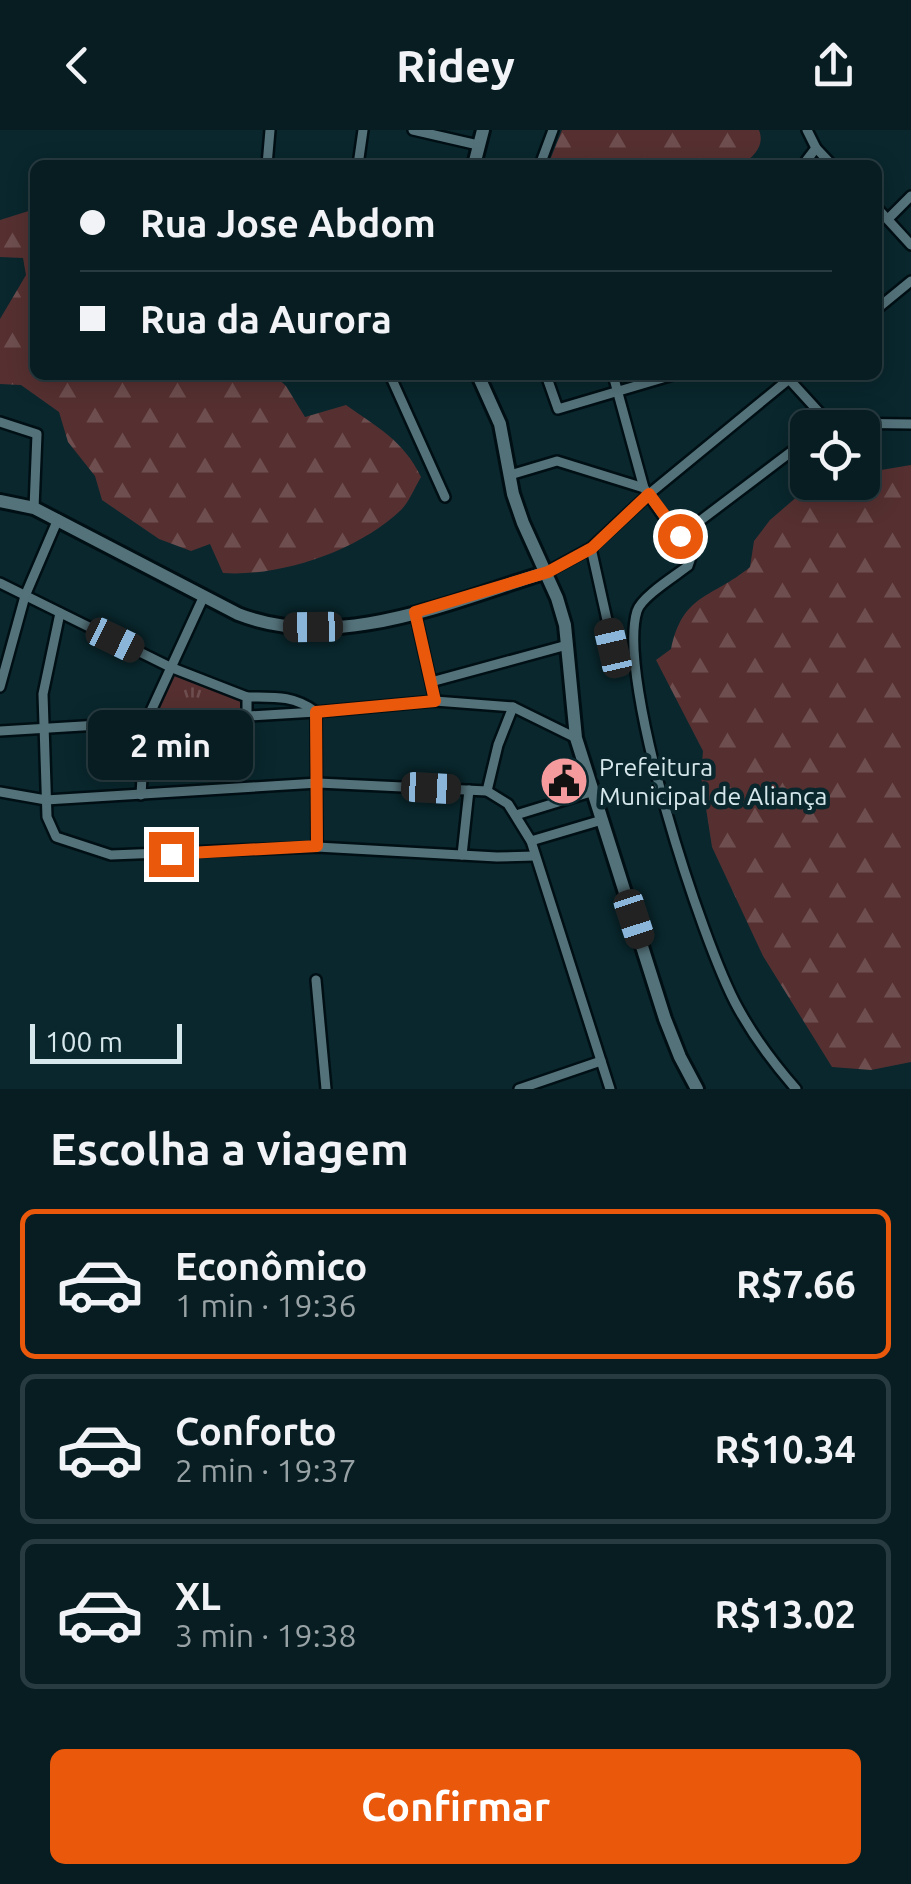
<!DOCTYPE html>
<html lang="pt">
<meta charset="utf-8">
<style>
:root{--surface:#071d22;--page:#152a2f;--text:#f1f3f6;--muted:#98a2a5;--line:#283b40;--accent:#ea580c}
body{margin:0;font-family:Ubuntu,sans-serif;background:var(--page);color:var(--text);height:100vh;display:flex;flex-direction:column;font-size:38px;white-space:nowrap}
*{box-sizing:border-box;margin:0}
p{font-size:32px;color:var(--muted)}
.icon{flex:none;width:55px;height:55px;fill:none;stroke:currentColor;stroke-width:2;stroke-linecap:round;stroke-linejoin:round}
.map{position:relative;height:959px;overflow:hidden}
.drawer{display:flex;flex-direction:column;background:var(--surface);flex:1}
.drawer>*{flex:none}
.banner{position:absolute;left:30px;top:30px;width:852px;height:220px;border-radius:15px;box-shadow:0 5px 25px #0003,0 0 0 2px var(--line);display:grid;align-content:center;height:220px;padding:0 50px;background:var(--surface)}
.fabs{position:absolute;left:790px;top:280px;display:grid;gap:20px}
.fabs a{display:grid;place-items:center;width:90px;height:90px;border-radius:15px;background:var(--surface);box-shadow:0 5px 25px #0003,0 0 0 2px var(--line);font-size:50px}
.scale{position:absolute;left:30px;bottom:25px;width:152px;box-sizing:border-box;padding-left:10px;border:5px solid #d7e8ec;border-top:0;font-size:28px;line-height:35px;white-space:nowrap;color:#d7e8ec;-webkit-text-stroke:8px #09272d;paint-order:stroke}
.end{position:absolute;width:45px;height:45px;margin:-22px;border:12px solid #ea580c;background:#fff;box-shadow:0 0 0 5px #fff}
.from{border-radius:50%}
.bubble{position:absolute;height:70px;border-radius:15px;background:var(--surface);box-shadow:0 5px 25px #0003,0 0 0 2px var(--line);font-size:32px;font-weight:700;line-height:70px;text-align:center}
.car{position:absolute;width:30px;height:60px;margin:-30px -15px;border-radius:12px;box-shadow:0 0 8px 2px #0007;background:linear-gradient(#222 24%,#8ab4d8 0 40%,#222 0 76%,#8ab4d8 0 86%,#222 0)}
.banner b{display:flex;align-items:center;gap:35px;height:95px;font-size:38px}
.banner b+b{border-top:2px solid var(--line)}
.banner i{width:25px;height:25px;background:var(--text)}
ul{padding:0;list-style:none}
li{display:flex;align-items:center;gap:30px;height:150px;margin:0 20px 15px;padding:0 30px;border:5px solid var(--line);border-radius:15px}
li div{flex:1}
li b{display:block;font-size:38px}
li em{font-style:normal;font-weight:700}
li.current{border-color:var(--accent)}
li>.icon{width:90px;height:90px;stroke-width:1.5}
h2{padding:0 50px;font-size:45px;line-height:120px}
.action{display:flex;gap:20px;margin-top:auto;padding:20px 50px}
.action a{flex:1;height:115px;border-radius:15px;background:var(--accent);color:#fff;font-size:40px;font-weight:700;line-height:115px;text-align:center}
header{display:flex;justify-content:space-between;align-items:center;height:130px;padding:0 50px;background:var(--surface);font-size:45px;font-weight:700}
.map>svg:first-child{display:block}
.grass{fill:url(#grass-tufts)}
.forest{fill:url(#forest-firs)}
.building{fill:#1e3b42;stroke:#345158;stroke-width:2.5}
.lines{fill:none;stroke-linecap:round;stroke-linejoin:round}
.street-casing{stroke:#000f14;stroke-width:14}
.secondary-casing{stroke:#000f14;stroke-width:18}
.street{stroke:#54727a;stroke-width:9}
.secondary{stroke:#54727a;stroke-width:12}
.route{stroke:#ea580c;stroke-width:12}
.labels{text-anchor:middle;stroke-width:9;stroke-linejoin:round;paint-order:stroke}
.poi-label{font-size:25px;fill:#d7e8ec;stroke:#09272d;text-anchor:start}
</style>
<header><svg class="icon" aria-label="back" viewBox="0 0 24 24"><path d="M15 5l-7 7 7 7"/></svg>Ridey<svg class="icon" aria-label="share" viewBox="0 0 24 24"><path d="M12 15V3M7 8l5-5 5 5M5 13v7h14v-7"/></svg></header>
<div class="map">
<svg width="911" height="959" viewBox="0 0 911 959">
<defs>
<pattern id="grass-tufts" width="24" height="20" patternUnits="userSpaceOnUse" patternTransform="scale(2.5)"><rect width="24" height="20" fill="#563031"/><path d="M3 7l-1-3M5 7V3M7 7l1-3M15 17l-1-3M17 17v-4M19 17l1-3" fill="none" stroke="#6e4e4f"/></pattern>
<pattern id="forest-firs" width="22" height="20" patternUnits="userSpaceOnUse" patternTransform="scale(2.5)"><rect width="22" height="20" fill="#563031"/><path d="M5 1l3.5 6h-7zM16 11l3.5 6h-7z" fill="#6e4e4f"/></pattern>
</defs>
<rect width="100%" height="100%" fill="#09272d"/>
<polygon class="grass" points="174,543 241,570 240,581 153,585"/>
<g class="forest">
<path d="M562,0H759C765,16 754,25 743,35H548Z"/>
<path d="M35,79V245H274L286,256L305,287L346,275C377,297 404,311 421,347C415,357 409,372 401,380C358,421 281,447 223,443L210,414L191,421L159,409L102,370L95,346L68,312L59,282L21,255L0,254V189L26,145L23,128L0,127V90Z"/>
<path d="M911,335V932L871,940L832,937L763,826L712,717L701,646L703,621L656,530L671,519C683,463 711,469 750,437L754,411L770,390L799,365L826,353L862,352L863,343Z"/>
</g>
<polygon class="building" points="574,635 581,659 553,667 546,644"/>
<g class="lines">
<g class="street-casing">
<g id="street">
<polyline points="413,0 478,15"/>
<polyline points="807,0 816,18 832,35"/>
<polyline points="267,35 270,0"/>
<polyline points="358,35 363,0"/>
<polyline points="540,35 553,0"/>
<polyline points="803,35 816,18"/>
<polyline points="878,79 911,115"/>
<polyline points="888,89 911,66"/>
<polyline points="878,178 911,151"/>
<polyline points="390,245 445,367"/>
<polyline points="546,245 558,279 673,245"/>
<path d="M613,245L644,358L691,427L688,436C675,446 641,467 637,481C616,549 702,813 738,878C754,907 774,934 796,959"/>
<polyline points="787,247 829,293 911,294"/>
<polyline points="0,292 37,304 34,378"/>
<polyline points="510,345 557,331 644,358"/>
<polyline points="680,406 808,309"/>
<polyline points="591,418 613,517"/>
<polyline points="547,442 591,418 649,364 794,245"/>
<polyline points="0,453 170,537 247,567 247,585"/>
<polyline points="415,482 435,571"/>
<polyline points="60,483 43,564 47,687 56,707 111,725 317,717 497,727 535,726"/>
<polyline points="431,552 567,515"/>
<polyline points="0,557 25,466 58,389"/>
<path d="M247,567C273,567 294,565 316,582L317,717"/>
<polyline points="0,601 316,582 435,571 513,577 576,608"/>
<polyline points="487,661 498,615 513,577"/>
<polyline points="0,662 46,670 318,653 487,661 508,674 531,711 610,959"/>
<polyline points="141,665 145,594 203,468"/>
<polyline points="516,685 594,661"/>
<polyline points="531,711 602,690"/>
<polyline points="462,725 469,660"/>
<polyline points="316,850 326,959"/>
<polyline points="519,959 601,931"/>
</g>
</g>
<g class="secondary-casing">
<g id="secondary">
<polyline points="474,35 483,0"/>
<polyline points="478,245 500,294 513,364 523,393 557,468 565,495 576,608 665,889 680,927 697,959"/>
<path d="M0,371L34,378L238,484C337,523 452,471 547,442"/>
</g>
</g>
<use href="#street" class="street"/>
<use href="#secondary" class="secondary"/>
</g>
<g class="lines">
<polyline class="route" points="171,724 317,716 316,582 435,571 415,482 548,442 592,418 649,364 680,406"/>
</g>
<defs>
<g id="civic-disc" transform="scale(2.5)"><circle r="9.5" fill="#f59b9d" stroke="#09272d"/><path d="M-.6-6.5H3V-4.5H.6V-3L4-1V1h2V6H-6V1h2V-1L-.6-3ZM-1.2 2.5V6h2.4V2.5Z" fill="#111"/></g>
</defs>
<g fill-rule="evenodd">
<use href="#civic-disc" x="564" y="651"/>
</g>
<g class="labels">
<g class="poi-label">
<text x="599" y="646">Prefeitura<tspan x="599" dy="29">Municipal de Aliança</tspan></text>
</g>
</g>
</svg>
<div class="fabs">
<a><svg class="icon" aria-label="locate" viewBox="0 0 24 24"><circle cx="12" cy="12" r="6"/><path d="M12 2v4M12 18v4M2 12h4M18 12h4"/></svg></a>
</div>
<div class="scale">100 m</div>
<i class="end from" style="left:680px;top:406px"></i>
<i class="end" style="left:171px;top:724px"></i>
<div class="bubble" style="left:88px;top:580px;width:165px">2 min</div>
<i class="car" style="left:313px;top:497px;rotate:269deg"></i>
<i class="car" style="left:115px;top:510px;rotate:116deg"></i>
<i class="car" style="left:613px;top:518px;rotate:347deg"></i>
<i class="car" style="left:431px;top:658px;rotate:93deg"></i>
<i class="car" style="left:634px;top:789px;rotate:162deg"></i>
<div class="banner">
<b><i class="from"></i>Rua Jose Abdom</b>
<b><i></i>Rua da Aurora</b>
</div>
</div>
<section class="drawer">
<h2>Escolha a viagem</h2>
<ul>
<li class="current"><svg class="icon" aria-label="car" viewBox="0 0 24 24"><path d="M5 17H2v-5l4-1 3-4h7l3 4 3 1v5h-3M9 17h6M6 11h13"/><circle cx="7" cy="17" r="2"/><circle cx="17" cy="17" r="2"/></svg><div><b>Econômico</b><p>1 min · 19:36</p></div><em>R$7.66</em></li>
<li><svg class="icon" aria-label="car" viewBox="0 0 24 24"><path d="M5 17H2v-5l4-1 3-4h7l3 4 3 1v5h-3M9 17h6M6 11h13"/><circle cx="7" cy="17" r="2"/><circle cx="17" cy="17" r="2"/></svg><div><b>Conforto</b><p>2 min · 19:37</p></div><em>R$10.34</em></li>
<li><svg class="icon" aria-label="car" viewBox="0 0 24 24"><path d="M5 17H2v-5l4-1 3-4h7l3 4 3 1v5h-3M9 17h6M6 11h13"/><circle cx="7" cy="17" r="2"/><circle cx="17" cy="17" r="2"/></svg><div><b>XL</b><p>3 min · 19:38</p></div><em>R$13.02</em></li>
</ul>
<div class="action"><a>Confirmar</a></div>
</section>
